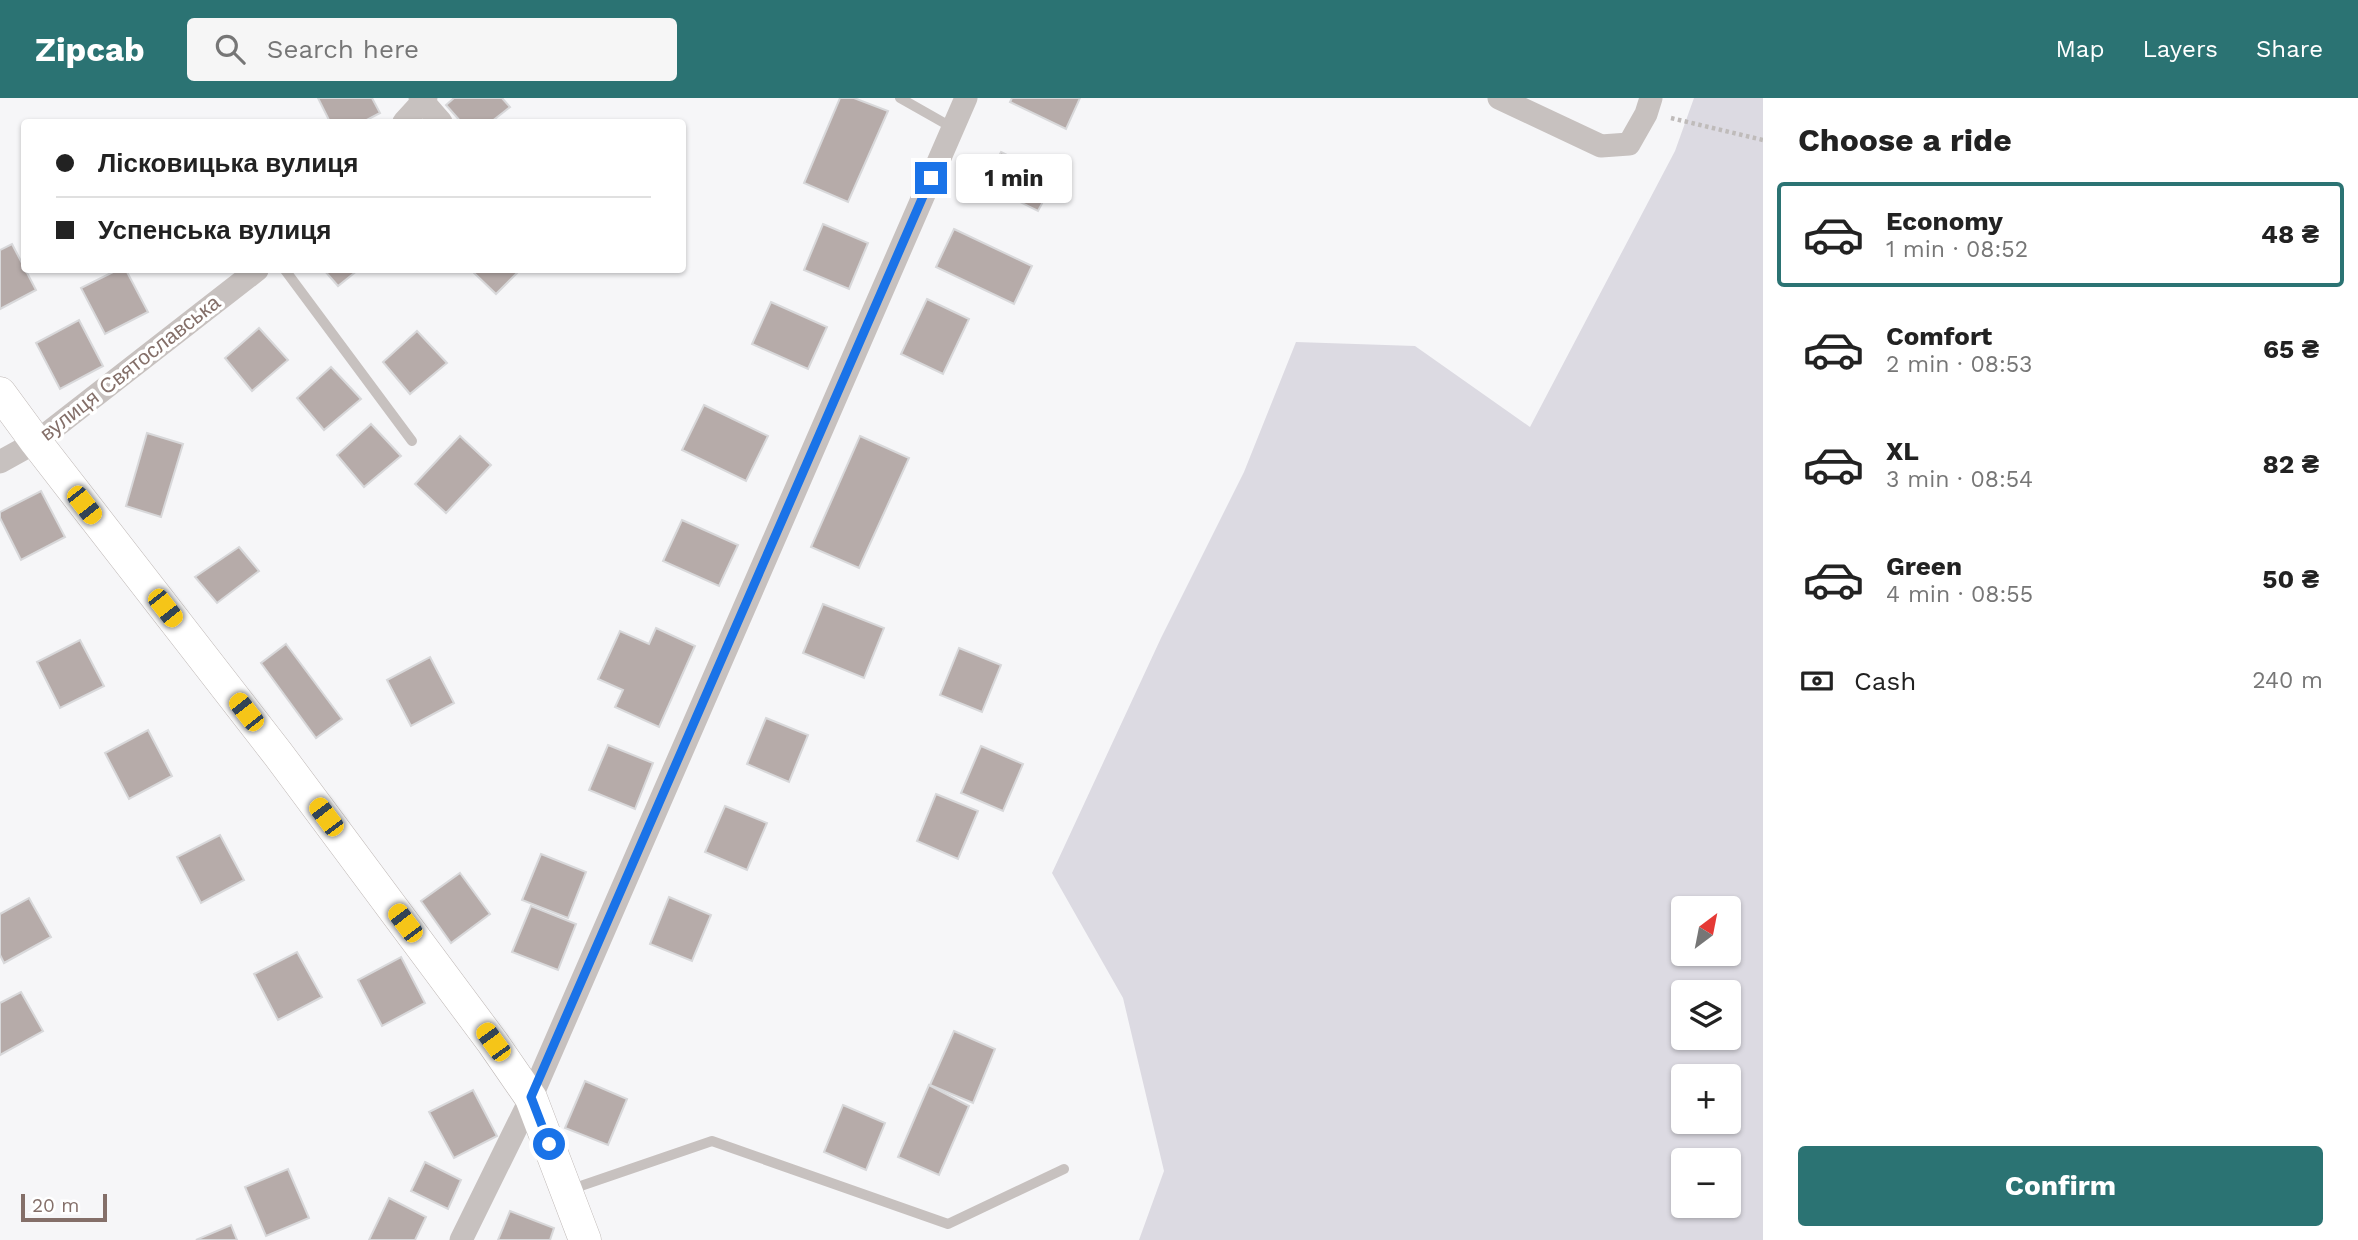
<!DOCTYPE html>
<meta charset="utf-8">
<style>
:root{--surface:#fff;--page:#f6f6f6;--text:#222;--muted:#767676;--line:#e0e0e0;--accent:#2b7373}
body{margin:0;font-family:"Work Sans",sans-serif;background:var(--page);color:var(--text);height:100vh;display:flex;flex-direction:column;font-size:26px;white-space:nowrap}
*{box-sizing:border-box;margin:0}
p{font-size:23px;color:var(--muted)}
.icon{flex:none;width:38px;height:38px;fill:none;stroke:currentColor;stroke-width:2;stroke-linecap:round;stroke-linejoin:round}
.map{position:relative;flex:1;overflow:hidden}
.panel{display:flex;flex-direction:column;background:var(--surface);width:595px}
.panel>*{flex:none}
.banner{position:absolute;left:21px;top:21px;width:665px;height:154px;border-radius:7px;box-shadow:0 2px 5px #0004;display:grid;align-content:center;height:154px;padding:0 35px;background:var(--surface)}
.needle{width:46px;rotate:32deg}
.controls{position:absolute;left:1671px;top:798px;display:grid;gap:14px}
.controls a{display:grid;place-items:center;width:70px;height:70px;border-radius:7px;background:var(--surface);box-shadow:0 2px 5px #0004;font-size:35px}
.scale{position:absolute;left:21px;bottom:18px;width:86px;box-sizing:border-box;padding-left:7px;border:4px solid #846f69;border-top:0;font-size:19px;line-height:24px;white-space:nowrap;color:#846f69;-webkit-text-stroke:5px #fff;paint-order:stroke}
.end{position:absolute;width:32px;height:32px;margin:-16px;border:9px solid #1a73e8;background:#fff;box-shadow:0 0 0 4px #fff}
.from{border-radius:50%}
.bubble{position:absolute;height:49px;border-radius:7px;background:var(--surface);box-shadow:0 2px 5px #0004;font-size:23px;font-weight:700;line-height:49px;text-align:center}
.car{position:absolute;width:21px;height:42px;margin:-21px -10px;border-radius:9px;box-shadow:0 0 5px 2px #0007;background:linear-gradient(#f5c518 24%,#345 0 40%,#f5c518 0 76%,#345 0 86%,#f5c518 0)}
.banner b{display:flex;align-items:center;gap:24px;height:66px;font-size:26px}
.banner b+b{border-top:2px solid var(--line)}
.banner i{width:18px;height:18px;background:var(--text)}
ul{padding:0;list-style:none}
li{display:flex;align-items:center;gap:21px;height:105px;margin:0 14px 10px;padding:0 21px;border:4px solid transparent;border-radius:7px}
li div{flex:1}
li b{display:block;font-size:26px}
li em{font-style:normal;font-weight:700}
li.on{border-color:var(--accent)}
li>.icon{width:63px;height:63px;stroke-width:1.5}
h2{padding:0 35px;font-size:32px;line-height:84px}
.pay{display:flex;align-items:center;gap:18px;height:77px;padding:0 35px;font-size:26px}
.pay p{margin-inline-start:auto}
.primary-button{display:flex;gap:14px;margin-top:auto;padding:14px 35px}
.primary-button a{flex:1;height:80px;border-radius:7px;background:var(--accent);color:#fff;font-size:28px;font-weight:700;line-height:80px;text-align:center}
header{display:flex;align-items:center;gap:42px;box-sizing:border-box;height:98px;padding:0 35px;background:var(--accent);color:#fff}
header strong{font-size:33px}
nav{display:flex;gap:38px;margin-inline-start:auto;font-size:24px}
.search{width:490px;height:63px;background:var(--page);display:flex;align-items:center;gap:18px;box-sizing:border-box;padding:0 24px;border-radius:7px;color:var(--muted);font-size:26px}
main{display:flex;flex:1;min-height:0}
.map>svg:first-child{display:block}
.green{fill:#dcdae2;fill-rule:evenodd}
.building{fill:#b6aba9;stroke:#d8d8da;stroke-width:2}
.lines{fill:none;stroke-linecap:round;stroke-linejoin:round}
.secondary-casing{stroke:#bdb6b4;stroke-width:33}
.path{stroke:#bfbbba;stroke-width:4.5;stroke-dasharray:3.5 3.5;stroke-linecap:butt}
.lane{stroke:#c7c1bf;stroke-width:10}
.street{stroke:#c7c1bf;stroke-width:23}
.secondary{stroke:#fff;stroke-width:32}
.route{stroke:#1a73e8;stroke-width:9}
.labels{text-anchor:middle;stroke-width:7;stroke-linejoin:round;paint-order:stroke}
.street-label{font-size:21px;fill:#846f69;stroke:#fff}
</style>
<header>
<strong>Zipcab</strong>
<div class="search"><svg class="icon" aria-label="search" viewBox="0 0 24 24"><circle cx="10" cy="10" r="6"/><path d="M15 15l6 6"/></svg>Search here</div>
<nav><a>Map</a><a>Layers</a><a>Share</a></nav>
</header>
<main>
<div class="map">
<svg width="1763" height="1142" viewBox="0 0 1763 1142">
<rect width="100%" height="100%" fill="#f6f6f8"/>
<path class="green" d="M1694,0H1763V1142H1139L1164,1073L1123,900L1052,775L1161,540L1244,374L1296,244L1415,248L1530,329L1675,53ZM1684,810H1729V856H1684ZM1684,894H1729V940H1684ZM1684,978H1729V1024H1684ZM1684,1062H1729V1108H1684Z"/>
<g class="building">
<polygon points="318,0 372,0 380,15 363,24 330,24"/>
<polygon points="454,0 502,0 510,9 491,24 461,24 446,7"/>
<polygon points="840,0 854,0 888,13 848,104 804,85"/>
<polygon points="1012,0 1080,0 1066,31 1010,4"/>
<polygon points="1001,54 1055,81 1038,113 984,86"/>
<polygon points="823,126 868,145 849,191 804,172"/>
<polygon points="954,131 1032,168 1014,206 936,169"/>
<polygon points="12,146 36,192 0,211 0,152"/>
<polygon points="117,172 126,172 148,214 105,236 81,190"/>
<polygon points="324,172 358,172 338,188"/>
<polygon points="471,172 520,172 496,196"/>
<polygon points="927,201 969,221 943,276 901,256"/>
<polygon points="771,204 827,229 808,271 752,246"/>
<polygon points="79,222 103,268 60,291 36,245"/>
<polygon points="259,230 288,262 252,293 225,260"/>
<polygon points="417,233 447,265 410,296 383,264"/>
<polygon points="331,269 361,301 324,332 297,300"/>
<polygon points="704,307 768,338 746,383 682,352"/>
<polygon points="371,326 401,358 364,389 337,357"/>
<polygon points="147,335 183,346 161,419 126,408"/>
<polygon points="460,338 491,367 446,415 415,386"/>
<polygon points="860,338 909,360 859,470 811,449"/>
<polygon points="41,393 65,439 21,462 0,420 0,414"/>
<polygon points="682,422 738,447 719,488 663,463"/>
<polygon points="239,449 259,473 217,505 195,479"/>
<polygon points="823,506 884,530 864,580 803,555"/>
<polygon points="656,530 695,548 659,629 615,609 623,592 598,581 620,533 649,546"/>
<polygon points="80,542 104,588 60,610 37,564"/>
<polygon points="286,546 342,621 316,640 261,565"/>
<polygon points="959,550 1001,567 982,614 940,597"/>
<polygon points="430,559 454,605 411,628 387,582"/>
<polygon points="766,620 808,637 789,684 747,666"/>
<polygon points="148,632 172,678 129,701 105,655"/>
<polygon points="608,647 653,665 635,711 589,692"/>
<polygon points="981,648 1023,666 1003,713 961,695"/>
<polygon points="936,696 978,713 958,761 917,743"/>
<polygon points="725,708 767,725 747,772 705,754"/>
<polygon points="220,737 244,782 201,805 177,759"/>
<polygon points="541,756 586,774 568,820 522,802"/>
<polygon points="460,775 490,816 451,845 421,803"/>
<polygon points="669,799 711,817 692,863 650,846"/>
<polygon points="29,800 51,839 4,865 0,857 0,816"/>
<polygon points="531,808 576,826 558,872 512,854"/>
<polygon points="297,854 322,899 278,922 254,876"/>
<polygon points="401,859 425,905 382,928 358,882"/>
<polygon points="21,894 43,933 0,957 0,905"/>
<polygon points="954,933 995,951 973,1005 930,987"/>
<polygon points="585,983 627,1001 608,1047 565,1030"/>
<polygon points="929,987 969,1008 939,1077 898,1059"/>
<polygon points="473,992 497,1038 454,1060 429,1014"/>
<polygon points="843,1007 885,1025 866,1072 824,1054"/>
<polygon points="425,1064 461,1082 448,1111 411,1093"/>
<polygon points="288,1071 309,1120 266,1138 245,1089"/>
<polygon points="389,1100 426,1119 415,1142 369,1142"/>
<polygon points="510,1113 554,1130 550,1142 498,1142"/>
<polygon points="231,1127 237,1142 196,1142"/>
</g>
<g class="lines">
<g class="secondary-casing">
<polyline id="secondary" points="0,295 36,344 278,656 493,945 531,1000 585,1142"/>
</g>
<polyline class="path" points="1671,20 1763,42"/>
<g class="lane">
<polyline points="900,0 953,30"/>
<polyline points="285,172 412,343"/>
<polyline points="569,1092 712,1043 948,1126 1064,1071"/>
</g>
<g class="street">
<polyline points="420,0 441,24"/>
<polyline points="1499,0 1601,48 1629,46 1646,16 1651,0"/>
<polyline points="404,24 426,0"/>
<polyline points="0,364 36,344 257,172"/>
<polyline points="461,1142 531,1000 966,0"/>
</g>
<use href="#secondary" class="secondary"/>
</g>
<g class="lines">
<polyline class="route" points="549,1046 531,999 931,80"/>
</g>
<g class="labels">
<g class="street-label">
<text transform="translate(130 270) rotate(-38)" y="7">вулиця Святославська</text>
</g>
</g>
</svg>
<div class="controls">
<a><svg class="needle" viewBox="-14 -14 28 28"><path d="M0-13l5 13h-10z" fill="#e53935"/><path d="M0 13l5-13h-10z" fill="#767676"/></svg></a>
<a><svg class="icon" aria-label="layers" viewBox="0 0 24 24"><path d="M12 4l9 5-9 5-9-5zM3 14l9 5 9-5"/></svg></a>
<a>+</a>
<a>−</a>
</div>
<div class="scale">20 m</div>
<i class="end from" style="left:549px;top:1046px"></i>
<i class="end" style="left:931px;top:80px"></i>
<div class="bubble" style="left:956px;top:56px;width:116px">1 min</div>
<i class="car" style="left:84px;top:407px;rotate:142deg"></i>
<i class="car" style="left:165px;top:510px;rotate:142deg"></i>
<i class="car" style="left:246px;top:614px;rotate:322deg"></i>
<i class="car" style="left:326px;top:719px;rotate:323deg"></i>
<i class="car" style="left:405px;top:825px;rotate:323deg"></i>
<i class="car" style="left:493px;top:944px;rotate:324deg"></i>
<div class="banner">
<b><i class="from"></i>Лісковицька вулиця</b>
<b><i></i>Успенська вулиця</b>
</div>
</div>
<section class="panel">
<h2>Choose a ride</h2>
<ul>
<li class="on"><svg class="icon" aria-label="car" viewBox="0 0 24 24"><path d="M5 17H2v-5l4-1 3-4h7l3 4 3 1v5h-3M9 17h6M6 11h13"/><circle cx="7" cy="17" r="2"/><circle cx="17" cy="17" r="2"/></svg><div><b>Economy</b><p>1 min · 08:52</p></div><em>48 ₴</em></li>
<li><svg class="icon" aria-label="car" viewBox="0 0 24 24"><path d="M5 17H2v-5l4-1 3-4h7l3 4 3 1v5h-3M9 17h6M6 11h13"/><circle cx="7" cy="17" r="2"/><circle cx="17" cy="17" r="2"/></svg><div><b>Comfort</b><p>2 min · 08:53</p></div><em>65 ₴</em></li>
<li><svg class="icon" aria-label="car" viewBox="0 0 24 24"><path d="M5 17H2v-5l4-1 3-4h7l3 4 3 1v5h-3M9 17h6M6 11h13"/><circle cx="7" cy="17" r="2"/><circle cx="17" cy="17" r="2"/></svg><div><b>XL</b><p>3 min · 08:54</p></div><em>82 ₴</em></li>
<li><svg class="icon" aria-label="car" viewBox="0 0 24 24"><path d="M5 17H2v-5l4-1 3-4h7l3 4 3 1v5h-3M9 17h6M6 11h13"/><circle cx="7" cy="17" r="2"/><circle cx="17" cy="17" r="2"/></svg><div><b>Green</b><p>4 min · 08:55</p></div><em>50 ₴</em></li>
</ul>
<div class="pay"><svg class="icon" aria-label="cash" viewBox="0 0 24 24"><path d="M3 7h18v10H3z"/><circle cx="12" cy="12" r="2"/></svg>Cash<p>240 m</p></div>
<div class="primary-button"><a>Confirm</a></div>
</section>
</main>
